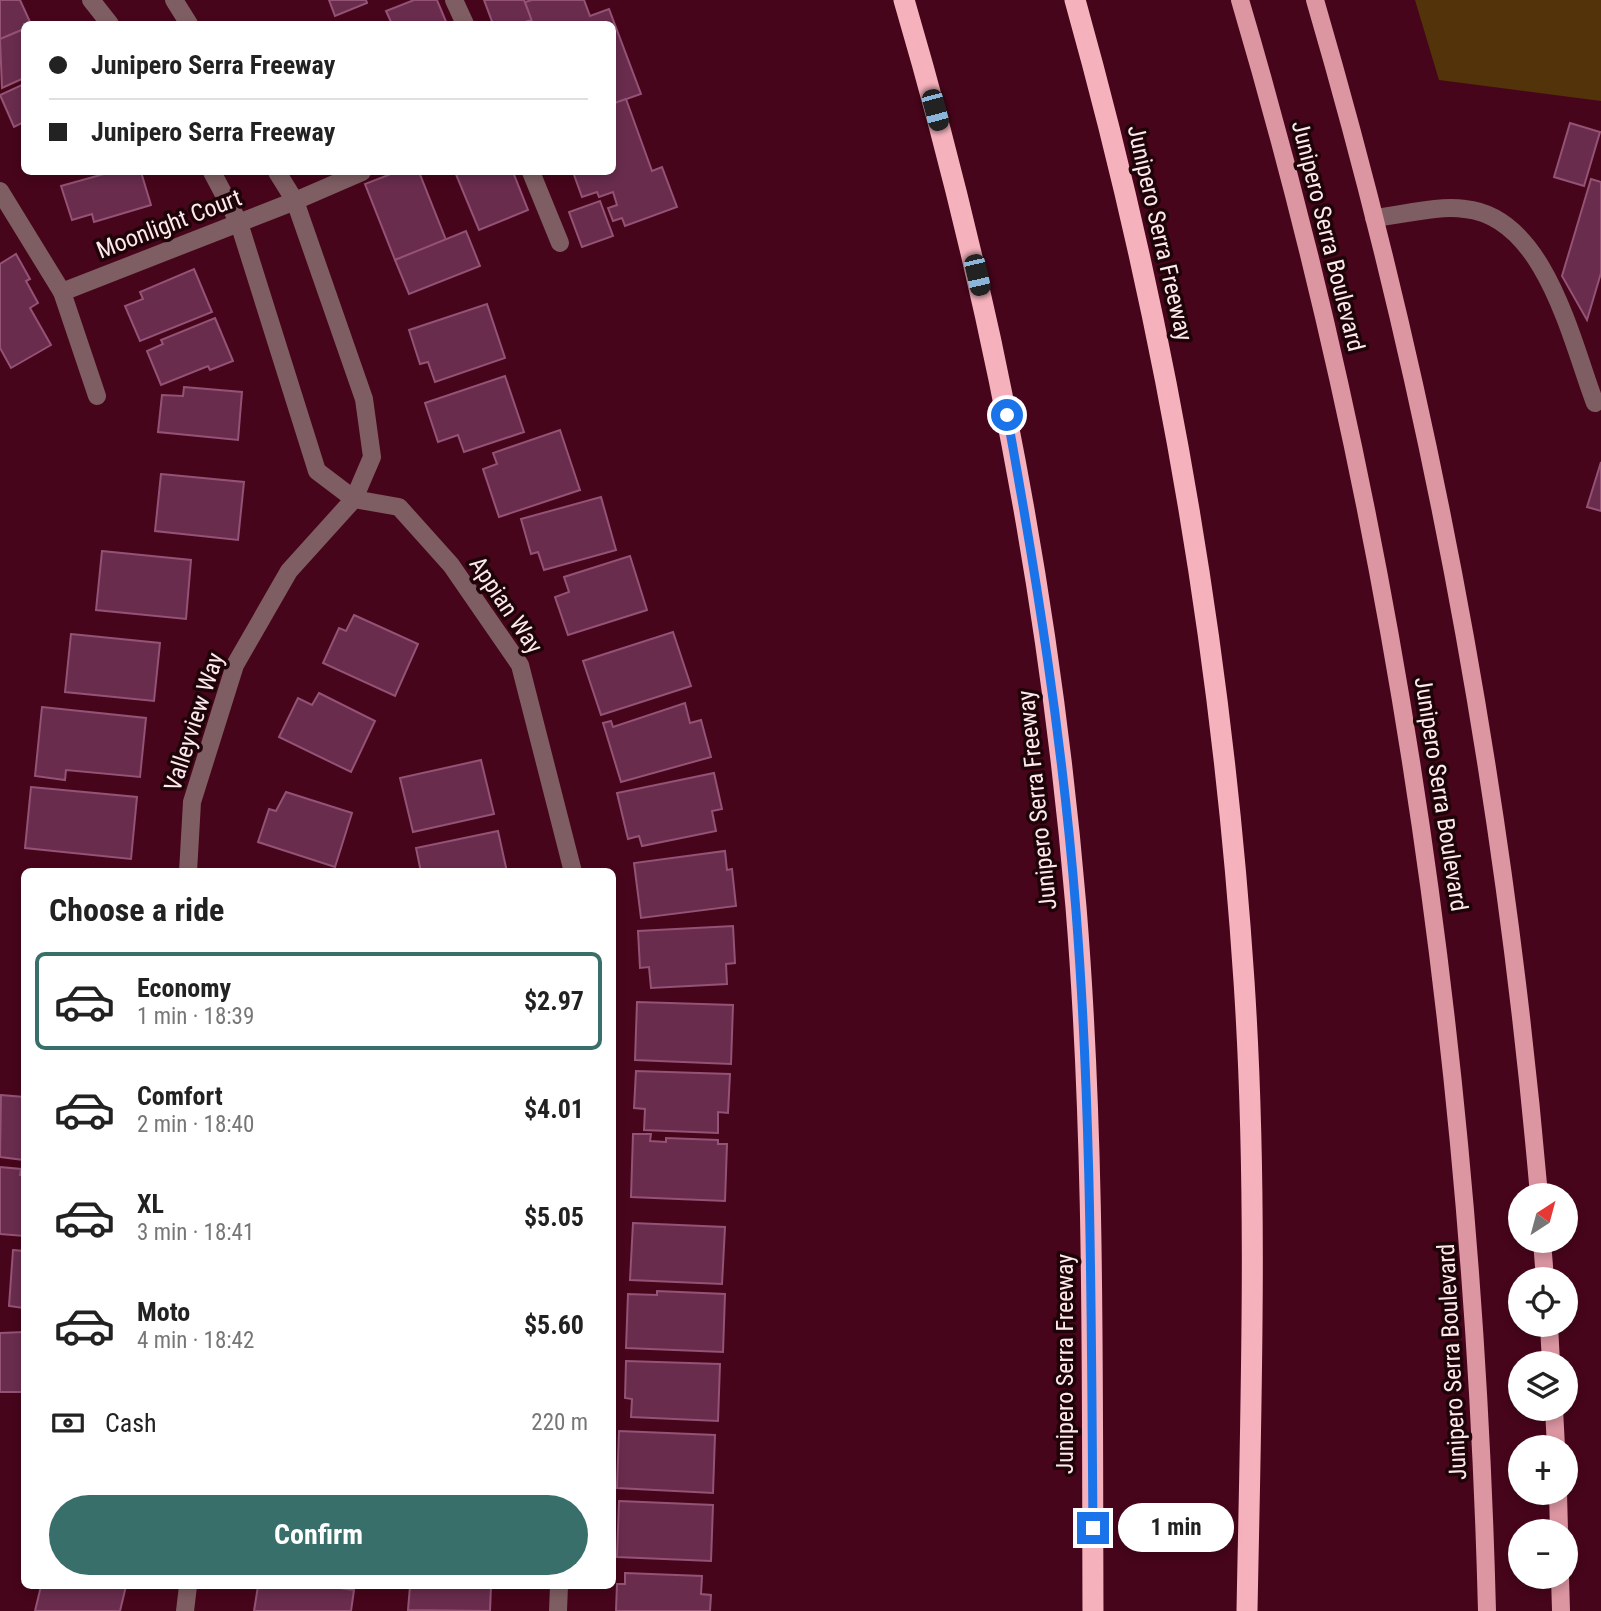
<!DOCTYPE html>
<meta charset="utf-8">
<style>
:root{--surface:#fff;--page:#f6f6f6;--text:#222;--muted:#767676;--line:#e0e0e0;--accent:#396f6b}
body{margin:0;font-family:"Roboto Condensed",sans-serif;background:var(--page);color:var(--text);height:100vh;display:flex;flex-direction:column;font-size:26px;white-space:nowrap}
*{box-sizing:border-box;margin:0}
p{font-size:23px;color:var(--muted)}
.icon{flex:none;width:38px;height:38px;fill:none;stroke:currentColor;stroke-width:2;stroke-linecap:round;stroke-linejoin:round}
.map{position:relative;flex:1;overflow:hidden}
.details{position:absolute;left:21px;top:868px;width:595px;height:721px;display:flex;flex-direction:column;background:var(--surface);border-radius:10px;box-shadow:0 4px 10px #0003}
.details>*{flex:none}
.banner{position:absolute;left:21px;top:21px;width:595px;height:154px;border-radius:10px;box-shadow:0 4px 10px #0003;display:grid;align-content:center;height:154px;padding:0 28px;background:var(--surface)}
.needle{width:46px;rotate:36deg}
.tools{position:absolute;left:1508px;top:1183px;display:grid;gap:14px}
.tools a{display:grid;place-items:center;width:70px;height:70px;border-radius:50%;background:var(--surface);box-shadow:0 4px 10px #0003;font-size:35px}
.end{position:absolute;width:32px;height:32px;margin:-16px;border:9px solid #1a73e8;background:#fff;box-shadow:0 0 0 4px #fff}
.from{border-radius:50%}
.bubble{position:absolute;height:49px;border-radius:24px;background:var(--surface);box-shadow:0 4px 10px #0003;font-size:23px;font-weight:700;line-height:49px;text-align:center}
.car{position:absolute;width:21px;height:42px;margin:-21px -10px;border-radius:9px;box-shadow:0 0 5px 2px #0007;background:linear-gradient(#222 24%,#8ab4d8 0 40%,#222 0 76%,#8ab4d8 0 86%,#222 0)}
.banner b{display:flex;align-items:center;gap:24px;height:66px;font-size:26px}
.banner b+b{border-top:2px solid var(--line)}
.banner i{width:18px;height:18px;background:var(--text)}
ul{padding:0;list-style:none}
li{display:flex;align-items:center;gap:21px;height:98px;margin:0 14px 10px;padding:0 14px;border:4px solid transparent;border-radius:10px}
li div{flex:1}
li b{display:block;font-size:26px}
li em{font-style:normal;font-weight:700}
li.current{border-color:var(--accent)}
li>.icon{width:63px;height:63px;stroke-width:1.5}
h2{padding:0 28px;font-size:32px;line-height:84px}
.pay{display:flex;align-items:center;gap:18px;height:77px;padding:0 28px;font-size:26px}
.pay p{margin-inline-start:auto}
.button{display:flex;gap:14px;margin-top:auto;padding:14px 28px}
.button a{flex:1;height:80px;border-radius:42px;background:var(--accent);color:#fff;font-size:28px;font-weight:700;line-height:80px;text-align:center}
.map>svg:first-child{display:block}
.green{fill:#52330a}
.building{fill:#692c4d;stroke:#945275;stroke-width:2}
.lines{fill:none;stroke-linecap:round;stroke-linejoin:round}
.minor{stroke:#7f5e63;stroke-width:18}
.major{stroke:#db96a2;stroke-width:18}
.highway{stroke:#f5b2bd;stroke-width:21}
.route{stroke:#1a73e8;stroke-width:9}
.labels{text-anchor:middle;stroke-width:7;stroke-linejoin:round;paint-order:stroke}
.street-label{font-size:24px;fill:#fbeaec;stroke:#1e0409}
</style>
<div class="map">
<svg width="1601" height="1611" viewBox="0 0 1601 1611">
<rect width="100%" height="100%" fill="#47051b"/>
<polygon class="green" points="1415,0 1601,0 1601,101 1439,80"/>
<g class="building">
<polygon points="0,0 20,0 31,24 24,24 24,29 0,39"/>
<polygon points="329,0 366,0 367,3 335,16"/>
<polygon points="414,0 437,0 447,24 392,24 386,11"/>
<polygon points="484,0 524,0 532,20 518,24 493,24"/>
<polygon points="532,0 584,0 590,16 609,9 641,94 612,104 612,24 533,24 525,2"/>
<polygon points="24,29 24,78 2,88 0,39"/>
<polygon points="24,84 24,122 14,127 0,95"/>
<polygon points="626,99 652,171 662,167 677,207 625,226 622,218 613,221 608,208 617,205 613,192 599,197 597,192 582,197 573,172 612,172 612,104"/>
<polygon points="1570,123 1600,132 1584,186 1554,177"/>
<polygon points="111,172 141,172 151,205 94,222 92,214 72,220 61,186"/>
<polygon points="396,172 419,172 446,240 395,260 365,184"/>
<polygon points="455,172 513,172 528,210 479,230"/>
<polygon points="1591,179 1601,182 1601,273 1587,320 1562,276"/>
<polygon points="600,201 613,236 582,247 569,212"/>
<polygon points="466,231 480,266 409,294 395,260"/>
<polygon points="16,254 30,279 26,281 38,303 30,308 51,345 11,368 0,348 0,264"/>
<polygon points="194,269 212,312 140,341 125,306 143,299 140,292"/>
<polygon points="487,304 505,358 435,382 428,362 420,364 409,330"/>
<polygon points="215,318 233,361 210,370 208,366 161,385 147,351 163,344 161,340"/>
<polygon points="505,376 524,432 464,452 458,435 438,442 425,403"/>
<polygon points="184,387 242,392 238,440 158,432 162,395 183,396"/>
<polygon points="560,430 580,490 499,517 483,469 497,464 493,453"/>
<polygon points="1601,462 1601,511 1587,507"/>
<polygon points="161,474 244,482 238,540 155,531"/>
<polygon points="601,497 616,550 544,570 538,552 531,554 521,519"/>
<polygon points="102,551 191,560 186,619 96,610"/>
<polygon points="630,556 647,610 568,635 555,597 569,592 564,577"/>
<polygon points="354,615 418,644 395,696 323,663 339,628 346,631"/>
<polygon points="673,632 691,686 601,715 583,661"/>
<polygon points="71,634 160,643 154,701 65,692"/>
<polygon points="319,693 375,721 351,772 279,737 298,698 312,705"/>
<polygon points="685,703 690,723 701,720 711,757 621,782 603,723 611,721 613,727"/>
<polygon points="42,707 146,718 140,777 66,770 65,780 35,776"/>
<polygon points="481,760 494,814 413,832 400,778"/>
<polygon points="714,773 722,809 712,811 716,831 642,846 639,836 628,839 617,793"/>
<polygon points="31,787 137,797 131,859 25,848"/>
<polygon points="286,792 352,813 335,867 258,842 269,809 276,811"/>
<polygon points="498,831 507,872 421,872 416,848"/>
<polygon points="725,851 727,870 732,869 736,906 641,918 634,863"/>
<polygon points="733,926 735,963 726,964 727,984 651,988 649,967 640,968 638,931"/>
<polygon points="637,1002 733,1005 731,1064 635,1060"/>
<polygon points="636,1071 730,1074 728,1113 718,1112 718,1133 644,1130 645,1109 634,1108"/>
<polygon points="1,1095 24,1097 24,1160 0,1157"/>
<polygon points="633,1134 651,1134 650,1141 666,1142 666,1138 718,1140 718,1144 727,1144 725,1201 631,1197"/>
<polygon points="0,1167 21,1169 20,1175 24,1175 24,1236 0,1234"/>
<polygon points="633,1223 725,1227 722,1284 630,1280"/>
<polygon points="13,1250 24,1251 24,1308 9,1306"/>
<polygon points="657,1291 725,1294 723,1352 626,1348 628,1294 657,1295"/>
<polygon points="24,1332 24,1392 0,1392 0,1333"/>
<polygon points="626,1361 720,1364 718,1421 631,1417 632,1399 625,1398"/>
<polygon points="22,1408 24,1408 24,1469 23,1469"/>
<polygon points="619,1431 715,1435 713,1493 617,1488"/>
<polygon points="619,1501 713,1505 711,1561 617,1557"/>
<polygon points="625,1573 702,1576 701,1594 711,1595 710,1611 616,1611 617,1584 625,1584"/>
<polygon points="41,1586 126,1586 120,1611 35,1611"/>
<polygon points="258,1586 325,1586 354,1590 351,1611 254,1611"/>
<polygon points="410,1586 491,1586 490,1611 408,1610"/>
</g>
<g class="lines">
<g class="minor">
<polyline points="91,0 110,24"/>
<polyline points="174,0 189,24"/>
<polyline points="454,0 465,24"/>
<polyline points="212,172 239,223 317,471 354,499 399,507 451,565 520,665 573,872"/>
<polyline points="531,172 560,243"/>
<polyline points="0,191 62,292 97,396"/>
<path d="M1374,218C1403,215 1437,205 1465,209C1545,217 1571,340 1595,403"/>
<polyline points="62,292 295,201 362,172"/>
<polyline points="188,872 192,802 235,665 289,571 354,499 372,457 364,399 295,201 277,172"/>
<polyline points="185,1611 188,1586"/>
<polyline points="558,1611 559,1586"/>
</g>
<g class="major">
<path d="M1240,0C1395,524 1473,1065 1487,1611"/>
<path d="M1315,0C1429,390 1504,791 1539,1195"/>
<polyline points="1542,1241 1545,1279"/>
<polyline points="1549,1325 1551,1363"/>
<polyline points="1554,1409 1556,1447"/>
<polyline points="1558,1493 1559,1531"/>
<polyline points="1560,1577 1561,1611"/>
</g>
<g class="highway">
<path d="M904,0C991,296 1050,600 1076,907C1095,1141 1092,1377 1093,1611"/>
<path d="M1075,0C1165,321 1222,649 1244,981C1258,1191 1251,1401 1247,1611"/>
</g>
</g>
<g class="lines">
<path class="route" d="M1007,415C1037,579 1063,744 1076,911C1092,1116 1091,1322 1093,1528"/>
</g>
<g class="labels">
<g class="street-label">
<text transform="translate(169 224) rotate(-21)" y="8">Moonlight Court</text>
<text transform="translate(1160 233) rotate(77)" y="8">Junipero Serra Freeway</text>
<text transform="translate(1328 236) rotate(76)" y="8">Junipero Serra Boulevard</text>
<text transform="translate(506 605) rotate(56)" y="8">Appian Way</text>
<text transform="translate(194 722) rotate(-72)" y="8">Valleyview Way</text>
<text transform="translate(1441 794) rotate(81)" y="8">Junipero Serra Boulevard</text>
<text transform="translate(1037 800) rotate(-96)" y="8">Junipero Serra Freeway</text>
<text transform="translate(1452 1362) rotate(-93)" y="8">Junipero Serra Boulevard</text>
<text transform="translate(1065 1364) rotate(-90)" y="8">Junipero Serra Freeway</text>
</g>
</g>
</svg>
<div class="tools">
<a><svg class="needle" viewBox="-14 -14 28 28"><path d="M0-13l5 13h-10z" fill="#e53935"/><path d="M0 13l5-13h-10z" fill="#767676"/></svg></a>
<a><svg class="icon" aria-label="locate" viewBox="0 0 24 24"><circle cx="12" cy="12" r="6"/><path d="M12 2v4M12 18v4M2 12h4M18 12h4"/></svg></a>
<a><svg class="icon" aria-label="layers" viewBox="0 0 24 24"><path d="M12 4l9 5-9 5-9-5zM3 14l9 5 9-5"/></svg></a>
<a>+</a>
<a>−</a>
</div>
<i class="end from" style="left:1007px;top:415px"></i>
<i class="end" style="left:1093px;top:1528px"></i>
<div class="bubble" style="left:1118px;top:1503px;width:116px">1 min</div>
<i class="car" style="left:935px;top:110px;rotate:165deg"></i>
<i class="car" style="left:977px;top:275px;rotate:167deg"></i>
<div class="banner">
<b><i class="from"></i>Junipero Serra Freeway</b>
<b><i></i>Junipero Serra Freeway</b>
</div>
<section class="details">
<h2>Choose a ride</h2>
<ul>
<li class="current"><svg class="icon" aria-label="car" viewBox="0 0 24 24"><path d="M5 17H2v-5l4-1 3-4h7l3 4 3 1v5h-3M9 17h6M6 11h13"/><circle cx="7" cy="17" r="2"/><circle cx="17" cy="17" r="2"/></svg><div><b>Economy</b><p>1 min · 18:39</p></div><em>$2.97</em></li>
<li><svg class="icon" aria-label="car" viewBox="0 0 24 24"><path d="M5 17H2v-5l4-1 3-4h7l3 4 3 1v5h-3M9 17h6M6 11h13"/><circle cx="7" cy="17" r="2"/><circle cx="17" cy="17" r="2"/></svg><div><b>Comfort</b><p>2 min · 18:40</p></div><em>$4.01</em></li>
<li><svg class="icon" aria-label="car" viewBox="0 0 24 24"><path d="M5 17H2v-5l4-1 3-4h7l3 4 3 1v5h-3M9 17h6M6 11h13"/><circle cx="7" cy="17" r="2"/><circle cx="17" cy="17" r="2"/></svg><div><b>XL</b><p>3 min · 18:41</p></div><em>$5.05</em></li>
<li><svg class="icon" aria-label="car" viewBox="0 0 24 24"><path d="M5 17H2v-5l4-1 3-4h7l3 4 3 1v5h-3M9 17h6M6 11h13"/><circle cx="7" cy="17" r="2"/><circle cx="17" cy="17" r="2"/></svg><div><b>Moto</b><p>4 min · 18:42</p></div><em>$5.60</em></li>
</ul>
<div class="pay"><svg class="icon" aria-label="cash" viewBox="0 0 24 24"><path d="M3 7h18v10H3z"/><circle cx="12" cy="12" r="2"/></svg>Cash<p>220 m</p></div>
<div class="button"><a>Confirm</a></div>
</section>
</div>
